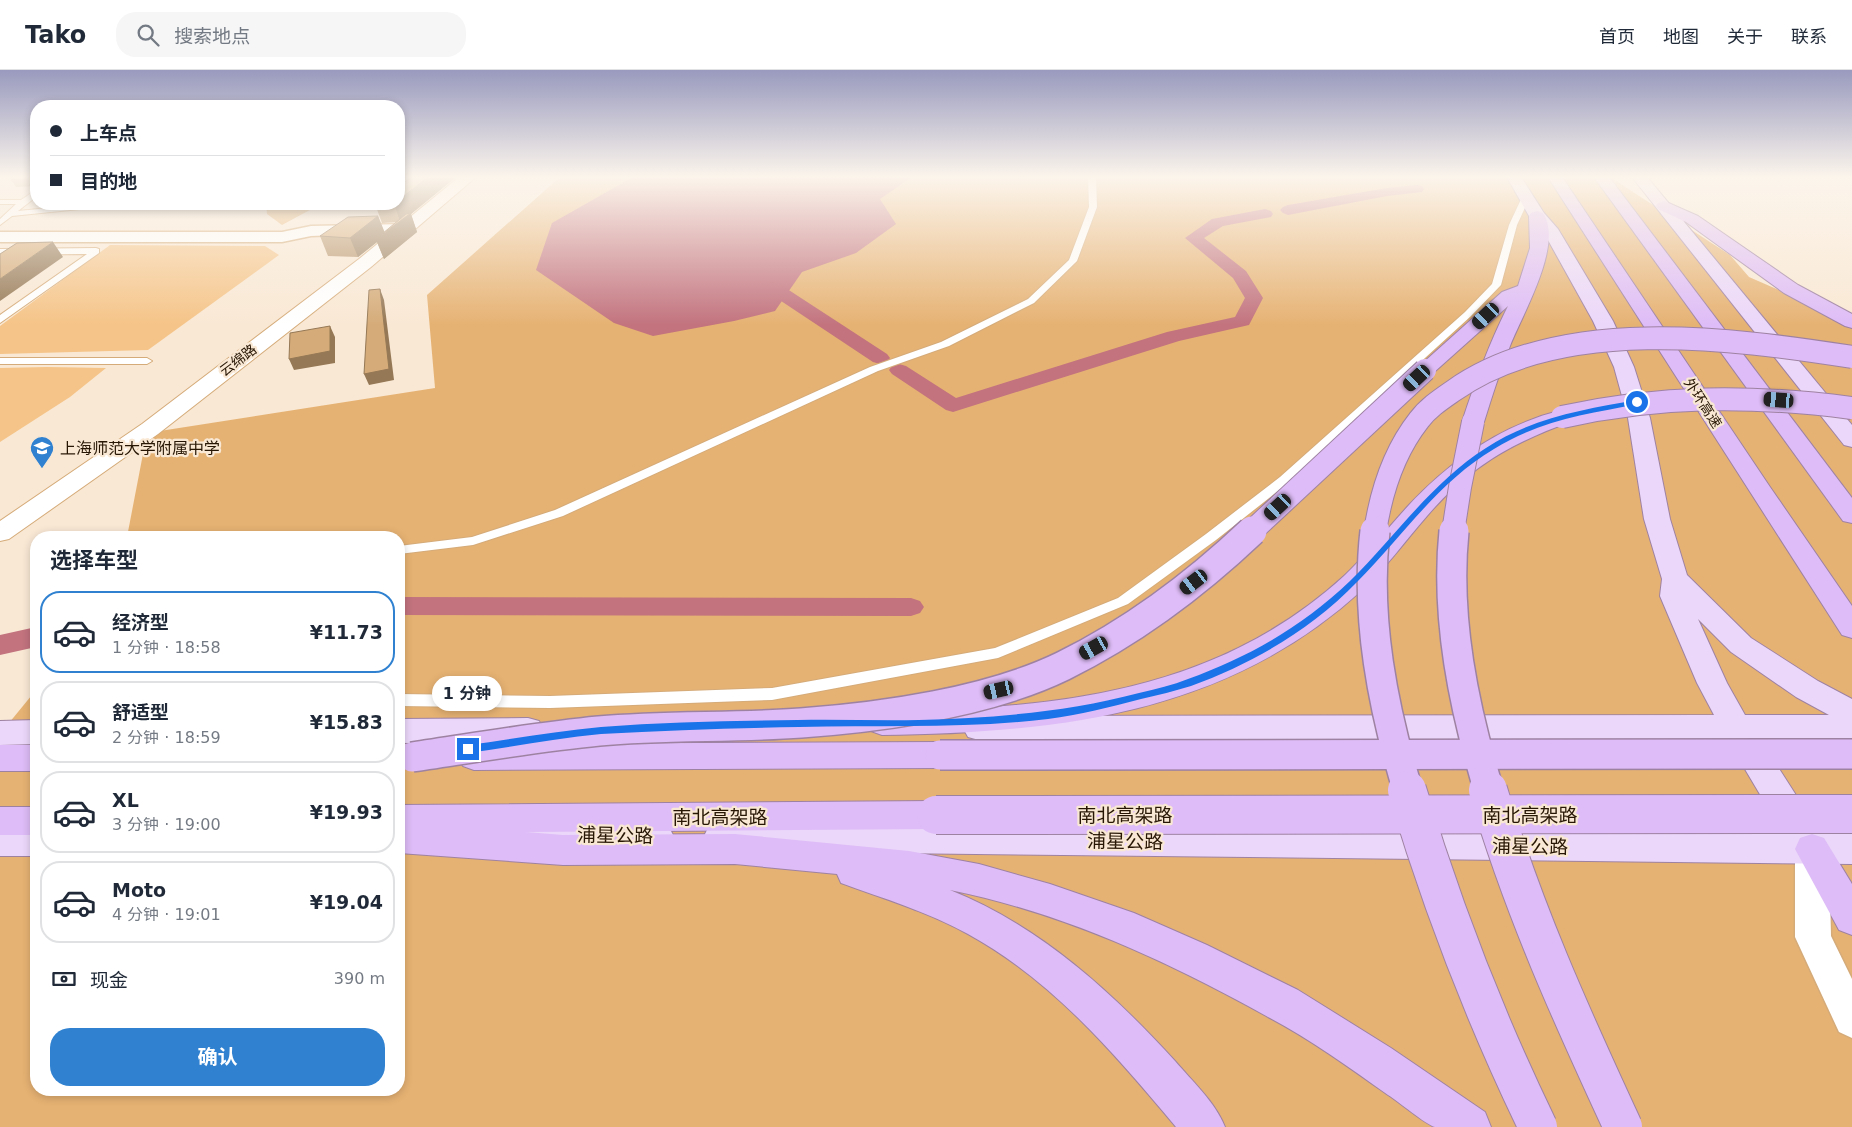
<!DOCTYPE html>
<html lang="zh">
<meta charset="utf-8">
<style>
:root{--surface:#fff;--page:#f6f6f7;--text:#1f2937;--muted:#747a83;--line:#e0e1e3;--accent:#3082d1}
body{margin:0;font-family:"DejaVu Sans","Noto Sans SC",sans-serif;background:var(--page);color:var(--text);height:100vh;display:flex;flex-direction:column;font-size:19px;white-space:nowrap}
*{box-sizing:border-box;margin:0}
p{font-size:16px;color:var(--muted)}
.icon{flex:none;width:28px;height:28px;fill:none;stroke:currentColor;stroke-width:2;stroke-linecap:round;stroke-linejoin:round}
.map{position:relative;flex:1;overflow:hidden}
.sheet{position:absolute;left:30px;top:461px;width:375px;height:565px;display:flex;flex-direction:column;background:var(--surface);border-radius:20px;box-shadow:0 2px 8px #0003}
.sheet>*{flex:none}
.banner{position:absolute;left:30px;top:30px;width:375px;height:110px;border-radius:20px;box-shadow:0 2px 8px #0003;display:grid;align-content:center;height:110px;padding:0 20px;background:var(--surface)}
.end{position:absolute;width:22px;height:22px;margin:-11px;border:6px solid #1a73e8;background:#fff;box-shadow:0 0 0 2px #fff}
.from{border-radius:50%}
.bubble{position:absolute;height:35px;border-radius:18px;background:var(--surface);box-shadow:0 2px 8px #0003;font-size:16px;font-weight:700;line-height:35px;text-align:center}
.car{position:absolute;width:15px;height:30px;margin:-15px -8px;border-radius:6px;box-shadow:0 0 4px 1px #0007;background:linear-gradient(#222 24%,#8ab4d8 0 40%,#222 0 76%,#8ab4d8 0 86%,#222 0)}
.banner b{display:flex;align-items:center;gap:18px;height:48px;font-size:19px}
.banner b+b{border-top:1px solid var(--line)}
.banner i{width:12px;height:12px;background:var(--text)}
ul{padding:0;list-style:none}
li{display:flex;align-items:center;gap:15px;height:82px;margin:0 10px 8px;padding:0 10px;border:2px solid var(--line);border-radius:20px}
li div{flex:1}
li b{display:block;font-size:19px}
li em{font-style:normal;font-weight:700}
li.current{border-color:var(--accent)}
li>.icon{width:45px;height:45px;stroke-width:1.5}
h2{padding:0 20px;font-size:22px;line-height:60px}
.pay{display:flex;align-items:center;gap:12px;height:55px;padding:0 20px;font-size:19px}
.pay p{margin-inline-start:auto}
.cta{display:flex;gap:10px;margin-top:auto;padding:10px 20px}
.cta a{flex:1;height:58px;border-radius:20px;background:var(--accent);color:#fff;font-size:20px;font-weight:700;line-height:58px;text-align:center}
header{display:flex;align-items:center;gap:30px;box-sizing:border-box;height:70px;padding:0 25px;background:var(--surface);border-bottom:1px solid var(--line)}
header strong{font-size:24px}
nav{display:flex;gap:28px;margin-inline-start:auto;font-size:18px}
.search{width:350px;height:45px;background:var(--page);display:flex;align-items:center;gap:12px;box-sizing:border-box;padding:0 18px;border-radius:20px;color:var(--muted);font-size:19px}
.map>svg:first-child{display:block}
.green{fill:#f5c488}
.forest{fill:#e6b273}
.water{fill:#c2737e}
.lines{fill:none;stroke-linecap:round;stroke-linejoin:round}
.canal{fill:#c2737e;fill-rule:evenodd}
.lane-casing{stroke:#d5ab79;stroke-width:2}
.street-casing{stroke:#d5ab79;stroke-width:3}
.secondary-casing{stroke:#d5ab79;stroke-width:2}
.primary-casing{stroke:#9e82a2;stroke-width:2}
.highway-casing{stroke:#9e82a2;stroke-width:2}
.lane{fill:#fff;fill-rule:evenodd}
.street{fill:#fff;fill-rule:evenodd}
.secondary{fill:#fff;fill-rule:evenodd}
.primary{fill:#ebd7fa;fill-rule:evenodd}
.highway{fill:#debcf7;fill-rule:evenodd}
.highway-bridge-far2-casing{stroke:#9e82a2;stroke-width:24;stroke-linecap:butt}
.highway-bridge-far1-casing{stroke:#9e82a2;stroke-width:32;stroke-linecap:butt}
.highway-bridge-casing{stroke:#9e82a2;stroke-width:40;stroke-linecap:butt}
.highway-bridge-far2{stroke:#debcf7;stroke-width:22}
.highway-bridge-far1{stroke:#debcf7;stroke-width:29}
.highway-bridge{stroke:#debcf7;stroke-width:38}
.wall{fill:#b79368}
.shaded-wall{fill:#957855}
.building{fill:#d5ab79;stroke:#957855}
.route{fill:#1a73e8}
.labels{text-anchor:middle;stroke-width:4.5;stroke-linejoin:round;paint-order:stroke}
.far-street-label{font-size:14px;fill:#261603;stroke:#f9e8d4}
.poi-label{font-size:16px;fill:#261603;stroke:#f9e8d4;text-anchor:start}
.near-street-label{font-size:19px;fill:#261603;stroke:#f9e8d4}
</style>
<header>
<strong>Tako</strong>
<div class="search"><svg class="icon" aria-label="search" viewBox="0 0 24 24"><circle cx="10" cy="10" r="6"/><path d="M15 15l6 6"/></svg>搜索地点</div>
<nav><a>首页</a><a>地图</a><a>关于</a><a>联系</a></nav>
</header>
<div class="map">
<svg width="1852" height="1057" viewBox="0 0 1852 1057">
<rect width="100%" height="100%" fill="#f9e8d4"/>
<g class="green">
<polygon points="110,175 265,176 279,185 148,280 0,284 0,256"/>
<polygon points="47,297 106,298 70,327 0,372 0,298"/>
</g>
<g class="forest">
<polygon points="560,107 1610,107 1730,185 1749,207 1852,252 1852,1057 0,1057 0,664 36,620 36,1020 399,1020 399,468 127,467 147,363 435,318 427,225"/>
<polygon points="266,134 321,134 282,155 267,144"/>
</g>
<polygon class="water" points="633,107 912,107 880,129 896,154 856,183 802,202 775,241 734,251 653,266 614,253 536,200 552,153"/>
<g class="lines">
<g class="canal">
<polygon points="1417,115 1422,116 1424,119 1422,122 1387,126 1288,145 1283,143 1280,140 1283,137 1288,135 1387,118"/>
<polygon points="1265,139 1271,141 1273,144 1271,147 1223,156 1204,168 1246,201 1263,228 1249,255 1179,271 953,342 946,340 892,304 889,300 892,296 899,294 906,296 956,328 1167,262 1235,247 1245,228 1233,208 1185,168 1212,149"/>
<polygon points="772,212 778,213 887,284 890,288 887,292 880,294 873,292 766,221 763,217 766,213"/>
<polygon points="399,527 911,528 920,531 924,537 920,543 911,546 399,545"/>
<polygon points="36,557 36,577 0,585 0,565"/>
</g>
<g class="lane-casing">
<g id="lane">
<polygon points="1088,107 1096,107 1097,137 1077,191 1034,233 949,276 878,301 563,446 473,475 399,484 399,476 472,467 555,440 870,297 941,272 1028,229 1069,190 1089,137"/>
<polygon points="33,122 36,122 36,127 18,141 89,134 80,139 12,146 0,155 0,149 16,134 0,134 0,130 21,130"/>
<polygon points="1523,125 1530,127 1517,155 1501,215 1471,246 1288,413 1216,470 1128,534 998,588 772,630 550,638 399,636 399,624 550,626 772,618 995,578 1118,528 1206,464 1280,407 1465,242 1492,214 1509,155"/>
<polygon points="96,178 99,179 99,183 0,253 0,245 87,184 0,185 0,179"/>
<polygon points="0,288 147,288 152,291 147,294 0,294"/>
</g>
</g>
<g class="street-casing">
<g id="street">
<polygon points="406,154 412,156 414,159 412,162 311,166 282,172 0,172 0,162 282,162 311,156"/>
<polygon points="1812,765 1824,769 1829,779 1831,866 1852,909 1852,968 1839,962 1795,867 1795,779 1800,769"/>
</g>
</g>
<g class="secondary-casing">
<polygon id="secondary" points="459,107 476,107 371,197 158,364 9,469 0,471 0,451 142,354 359,189"/>
</g>
<g class="primary-casing">
<g id="primary">
<path d="M1507,107H1521L1544,143L1558,159L1613,251L1634,297L1650,348L1670,449L1687,505L1751,568L1818,611L1852,629V669H1760L1810,747L1815,757L1812,764H1852V794L721,781L709,776L704,766L709,756L721,751L1783,763L1727,669L979,670L968,667L963,658L968,649L979,646L1714,645L1697,613L1660,526L1662,509L1644,449L1628,348L1614,297L1593,251L1543,161L1529,146ZM1698,549L1731,582L1796,627L1829,645H1745L1727,613Z"/>
<polygon points="1632,107 1647,107 1852,355 1852,377 1844,375"/>
<polygon points="528,648 539,651 544,660 539,669 528,672 399,673 399,649"/>
<polygon points="36,650 36,674 0,675 0,651"/>
<polygon points="519,750 656,750 668,755 673,765 668,775 656,780 519,780 507,775 502,765 507,755"/>
<rect x="0" y="756" width="36" height="30"/>
</g>
</g>
<g class="highway-casing">
<g id="highway">
<polygon points="1548,107 1562,107 1770,417 1852,536 1852,568 1842,565"/>
<polygon points="1594,107 1609,107 1852,428 1852,453 1843,451"/>
<polygon points="1664,131 1698,146 1798,215 1852,244 1852,258 1845,256 1784,223 1686,152 1658,139 1656,136 1658,133"/>
<path d="M1537,141L1543,143C1564,174 1522,245 1510,276C1500,301 1492,326 1484,352L1481,357L1473,359L1465,357L1462,352C1475,312 1489,274 1508,236L1432,304L1425,306L1418,304L1415,300L1502,222L1518,216L1530,178L1529,146L1531,143Z"/>
<path d="M1562,340L1570,342L1573,347L1570,352C1511,373 1468,398 1427,446C1405,471 1386,498 1362,520C1227,644 1057,663 882,665L871,661L866,653L871,645L882,641C1049,639 1214,625 1344,506C1367,484 1387,459 1409,435C1451,390 1502,355 1562,340Z"/>
<polygon points="940,672 951,676 956,685 951,694 940,698 474,700 463,696 458,687 463,678 474,674"/>
<rect x="0" y="675" width="36" height="26"/>
<path d="M936,731L948,735L953,745L948,755L936,759L526,762L563,765L735,764L909,781L979,794L1050,814L1134,843L1207,875L1298,920L1391,978L1485,1042L1491,1057C1475,1057 1451,1057 1435,1057C1426,1055 1398,1031 1388,1025C1350,998 1310,969 1268,947C1167,891 1064,843 950,820C1040,856 1111,921 1175,991C1193,1012 1215,1032 1225,1057H1176C1116,985 1052,910 968,864C928,842 885,829 841,813L837,804L735,794L563,795L399,783V735Z"/>
<rect x="0" y="737" width="36" height="28"/>
<polygon points="1812,764 1824,768 1852,814 1852,865 1839,860 1795,779 1800,768"/>
</g>
</g>
<use href="#lane" class="lane"/>
<use href="#street" class="street"/>
<use href="#secondary" class="secondary"/>
<use href="#primary" class="primary"/>
<use href="#highway" class="highway"/>
<g class="highway-bridge-far2-casing">
<g id="highway-bridge-far2">
<path d="M1562,347C1661,325 1752,325 1852,338"/>
<polyline points="1251,462 1425,300"/>
<path d="M1375,462C1381,422 1393,383 1419,350C1428,338 1440,330 1453,321C1560,245 1730,268 1852,287"/>
<polyline points="1453,462 1460,417 1473,352"/>
</g>
</g>
<g class="highway-bridge-far1-casing">
<g id="highway-bridge-far1">
<path d="M1375,461C1365,548 1383,638 1408,721"/>
<path d="M1454,461C1445,548 1464,638 1489,721"/>
<polyline points="940,685 1852,684"/>
<path d="M412,687C474,678 536,667 599,661C666,655 734,658 801,653C883,647 989,632 1063,596C1134,561 1195,515 1252,461"/>
</g>
</g>
<g class="highway-bridge-casing">
<g id="highway-bridge">
<path d="M1407,720C1442,836 1485,948 1538,1057"/>
<path d="M1488,720C1522,837 1572,947 1623,1057"/>
<polyline points="936,745 1852,744"/>
</g>
</g>
<use href="#highway-bridge-far2" class="highway-bridge-far2"/>
<use href="#highway-bridge-far1" class="highway-bridge-far1"/>
<use href="#highway-bridge" class="highway-bridge"/>
</g>
<g class="wall">
<polygon points="36,107 36,116 16,117 11,110"/>
<polygon points="412,107 456,107 411,144 417,162 384,189 377,172 358,187 328,186 320,166 378,146 384,162 396,152 382,153 375,134 399,134"/>
</g>
<g class="shaded-wall">
<polygon points="428,107 456,107 411,144 417,162 384,189 377,172 358,187 350,168 378,146 385,163 400,151 394,134 399,134 399,130"/>
<polygon points="53,172 63,187 0,231 0,209"/>
<polygon points="380,219 384,230 394,310 369,315 364,304"/>
<polygon points="330,256 335,267 335,293 294,300 289,289"/>
</g>
<g class="building">
<polygon points="16,107 36,107 36,108 11,110"/>
<polygon points="412,107 428,107 399,130 399,116"/>
<polygon points="411,143 376,169 406,144"/>
<polygon points="378,146 350,168 320,166 348,147"/>
<polygon points="53,172 0,209 0,184 17,173"/>
<polygon points="380,219 389,299 364,304 369,220"/>
<polygon points="330,256 330,281 289,289 290,263"/>
</g>
<linearGradient id="sky" x2="0" y2="1"><stop stop-color="#999abe"/><stop offset="0.42" stop-color="#fcf5ec"/><stop offset="1" stop-color="#fcf5ec" stop-opacity="0"/></linearGradient>
<rect width="1852" height="255" fill="url(#sky)"/>
<path class="route" d="M1637,330L1640,332L1639,334C1586,344 1541,350 1494,379C1439,411 1401,468 1357,512C1311,560 1253,593 1191,616C1175,621 1158,625 1141,629C1110,637 1080,645 1048,649C965,659 882,655 799,657C733,658 667,660 601,664C557,668 512,677 468,683L464,679L468,675C512,669 557,661 601,657C666,652 732,651 798,650C838,649 879,651 919,650C994,648 1067,642 1139,623C1156,619 1173,615 1188,609C1249,587 1303,556 1350,511C1396,466 1432,412 1486,378C1531,348 1585,339 1637,330Z"/>
<defs>
<g id="school-pin" transform="scale(1.25)"><path d="M0 17L-7.5 6A9.5 9.5 0 1 1 7.5 6Z" fill="#3082d1" stroke="#f9e8d4"/><path d="M0-5L7-2L0 1L-7-2ZM-4 1L0 2.5L4 1V4Q0 6-4 4Z" fill="#fff"/></g>
</defs>
<g fill-rule="evenodd">
<use href="#school-pin" x="42" y="378"/>
</g>
<g class="labels">
<g class="far-street-label">
<text transform="translate(238 290) rotate(-37)" y="5">云绵路</text>
<text transform="translate(1703 333) rotate(57)" y="5">外环高速</text>
</g>
<g class="poi-label">
<text x="60" y="384">上海师范大学附属中学</text>
</g>
<g class="near-street-label">
<text x="1125" y="752">南北高架路</text>
<text x="1530" y="752">南北高架路</text>
<text x="720" y="754">南北高架路</text>
<text transform="translate(615 765) rotate(1)" y="7">浦星公路</text>
<text transform="translate(1125 771) rotate(1)" y="7">浦星公路</text>
<text transform="translate(1530 776) rotate(1)" y="7">浦星公路</text>
</g>
</g>
</svg>
<i class="end from" style="left:1637px;top:332px"></i>
<i class="end" style="left:468px;top:679px"></i>
<div class="bubble" style="left:432px;top:606px;width:70px">1 分钟</div>
<i class="car" style="left:1486px;top:246px;rotate:227deg"></i>
<i class="car" style="left:1417px;top:308px;rotate:227deg"></i>
<i class="car" style="left:1779px;top:330px;rotate:274deg"></i>
<i class="car" style="left:1278px;top:437px;rotate:227deg"></i>
<i class="car" style="left:1194px;top:512px;rotate:233deg"></i>
<i class="car" style="left:1094px;top:578px;rotate:241deg"></i>
<i class="car" style="left:999px;top:620px;rotate:257deg"></i>
<div class="banner">
<b><i class="from"></i>上车点</b>
<b><i></i>目的地</b>
</div>
<section class="sheet">
<h2>选择车型</h2>
<ul>
<li class="current"><svg class="icon" aria-label="car" viewBox="0 0 24 24"><path d="M5 17H2v-5l4-1 3-4h7l3 4 3 1v5h-3M9 17h6M6 11h13"/><circle cx="7" cy="17" r="2"/><circle cx="17" cy="17" r="2"/></svg><div><b>经济型</b><p>1 分钟 · 18:58</p></div><em>¥11.73</em></li>
<li><svg class="icon" aria-label="car" viewBox="0 0 24 24"><path d="M5 17H2v-5l4-1 3-4h7l3 4 3 1v5h-3M9 17h6M6 11h13"/><circle cx="7" cy="17" r="2"/><circle cx="17" cy="17" r="2"/></svg><div><b>舒适型</b><p>2 分钟 · 18:59</p></div><em>¥15.83</em></li>
<li><svg class="icon" aria-label="car" viewBox="0 0 24 24"><path d="M5 17H2v-5l4-1 3-4h7l3 4 3 1v5h-3M9 17h6M6 11h13"/><circle cx="7" cy="17" r="2"/><circle cx="17" cy="17" r="2"/></svg><div><b>XL</b><p>3 分钟 · 19:00</p></div><em>¥19.93</em></li>
<li><svg class="icon" aria-label="car" viewBox="0 0 24 24"><path d="M5 17H2v-5l4-1 3-4h7l3 4 3 1v5h-3M9 17h6M6 11h13"/><circle cx="7" cy="17" r="2"/><circle cx="17" cy="17" r="2"/></svg><div><b>Moto</b><p>4 分钟 · 19:01</p></div><em>¥19.04</em></li>
</ul>
<div class="pay"><svg class="icon" aria-label="cash" viewBox="0 0 24 24"><path d="M3 7h18v10H3z"/><circle cx="12" cy="12" r="2"/></svg>现金<p>390 m</p></div>
<div class="cta"><a>确认</a></div>
</section>
</div>
